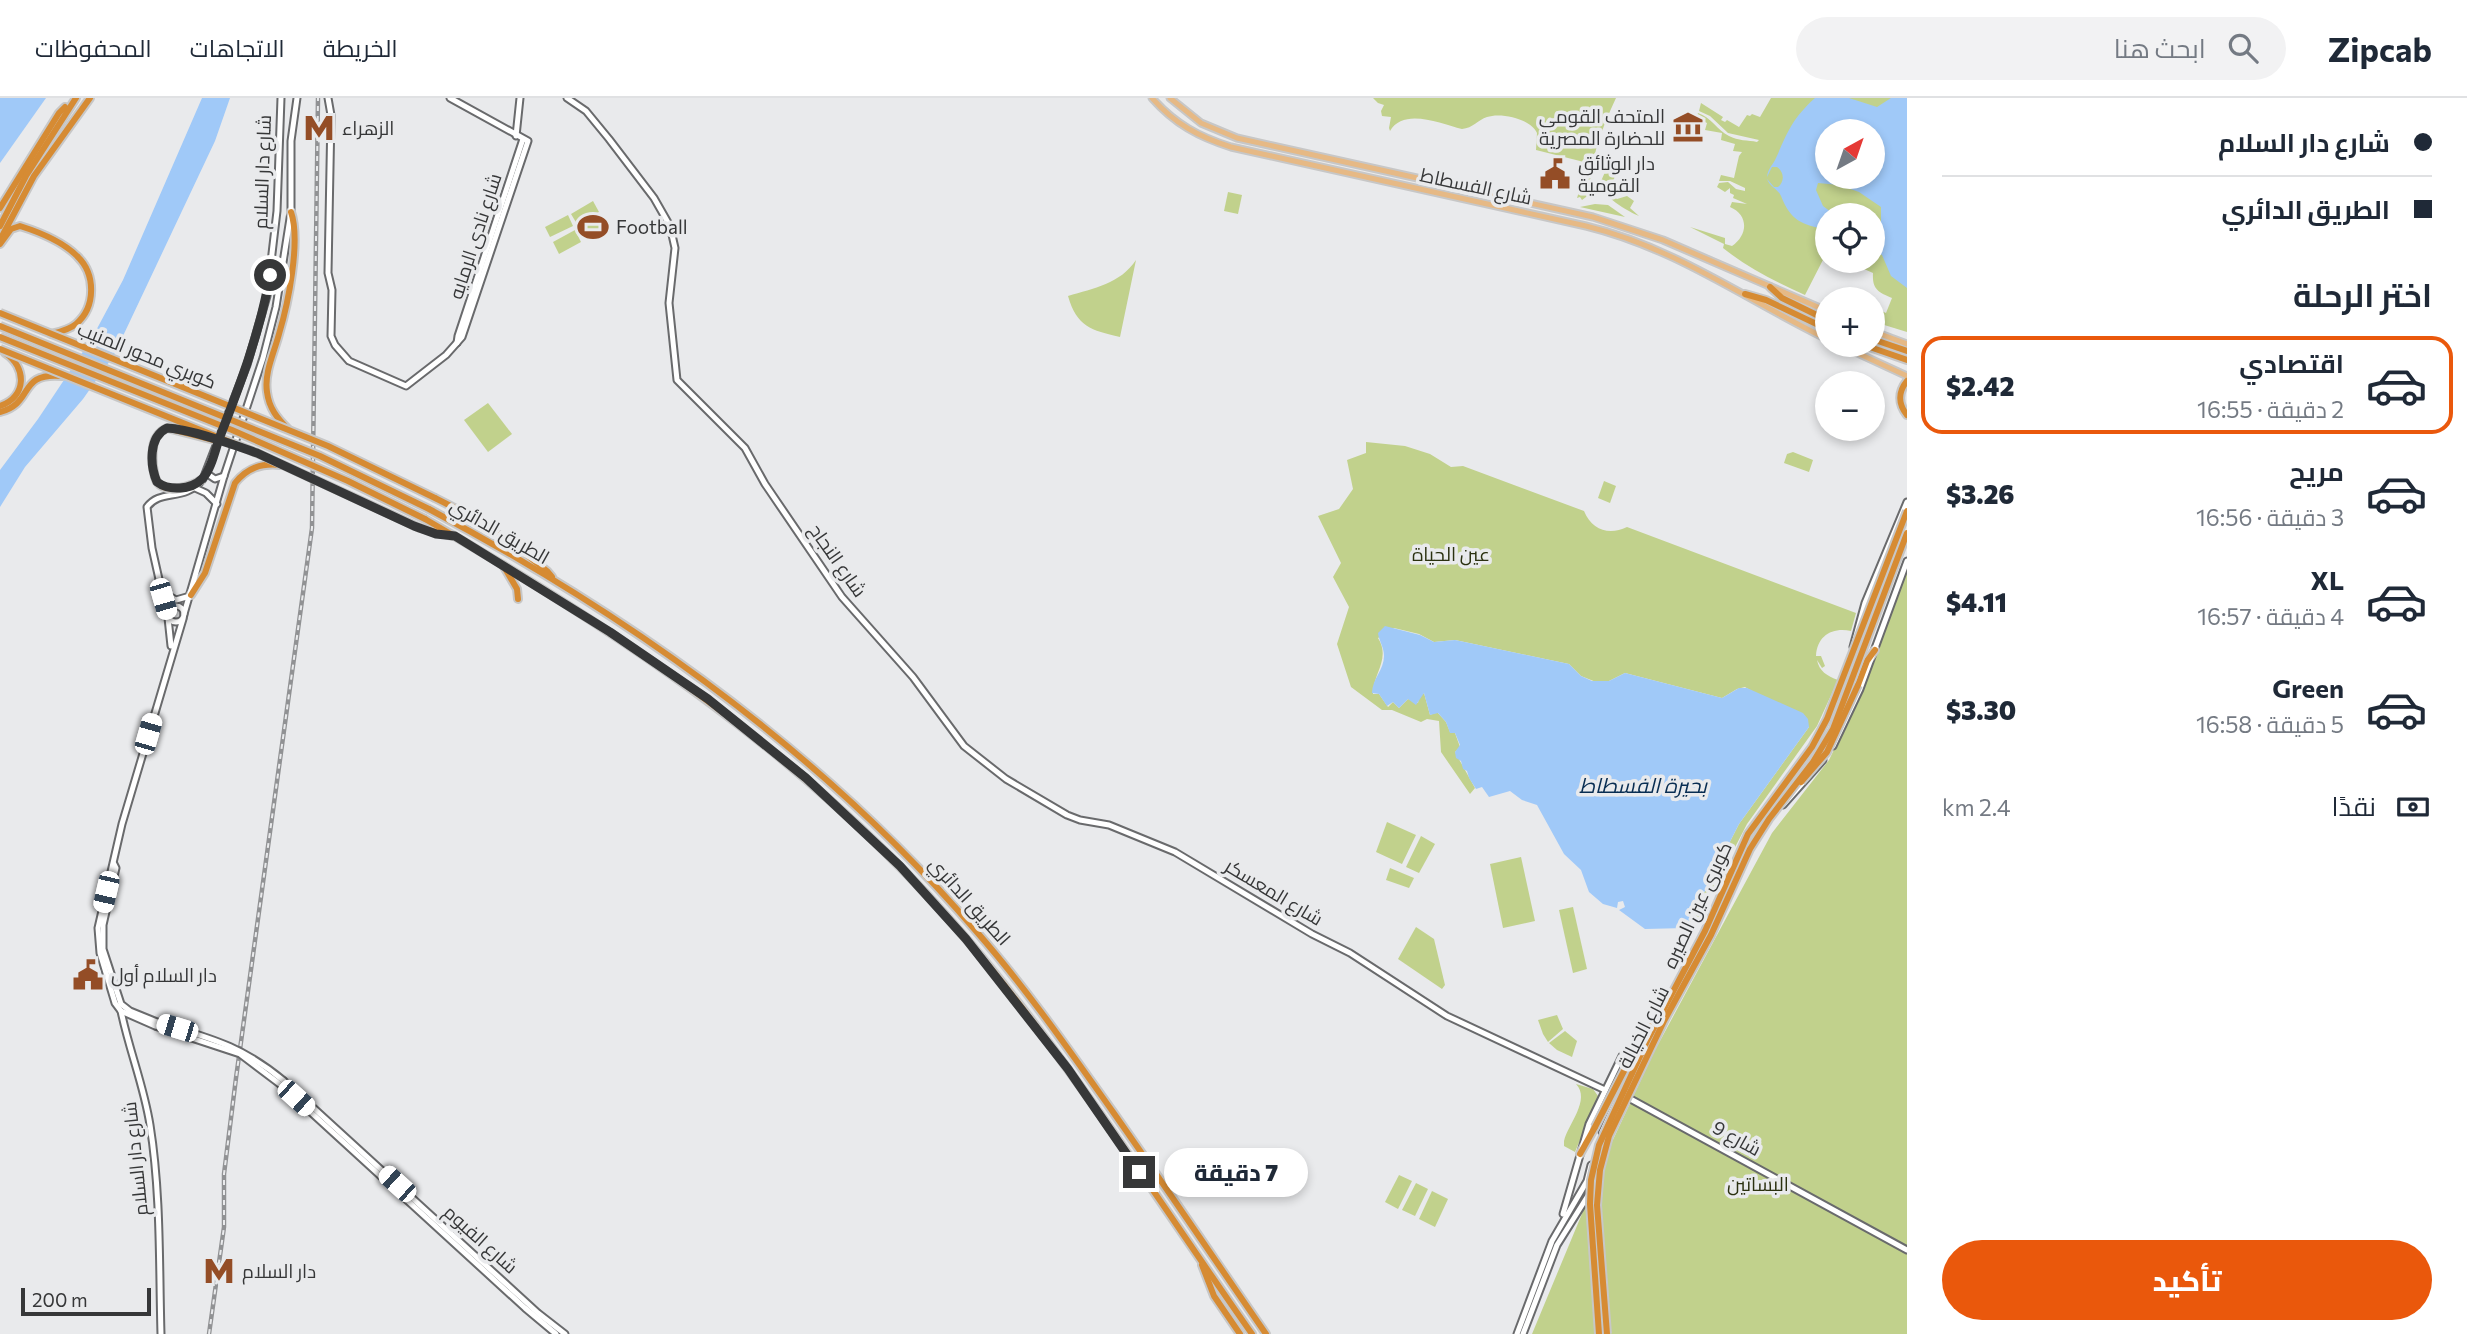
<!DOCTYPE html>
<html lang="ar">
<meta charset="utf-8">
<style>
:root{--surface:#fff;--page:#f2f2f3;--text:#1f2937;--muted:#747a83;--line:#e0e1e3;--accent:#ea580c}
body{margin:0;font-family:Commissioner,Cairo,sans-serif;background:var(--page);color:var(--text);direction:rtl;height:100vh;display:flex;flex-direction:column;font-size:26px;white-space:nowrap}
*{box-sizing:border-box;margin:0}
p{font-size:23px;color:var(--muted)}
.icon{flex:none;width:38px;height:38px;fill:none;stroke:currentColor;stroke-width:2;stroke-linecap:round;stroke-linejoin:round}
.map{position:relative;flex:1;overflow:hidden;direction:ltr}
.sheet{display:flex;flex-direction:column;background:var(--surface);width:560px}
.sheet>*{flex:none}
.guide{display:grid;align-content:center;height:154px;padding:0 35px;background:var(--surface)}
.needle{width:46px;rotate:40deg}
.fabs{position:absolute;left:1815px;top:21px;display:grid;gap:14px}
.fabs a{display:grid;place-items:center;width:70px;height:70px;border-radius:50%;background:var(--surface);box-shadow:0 4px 10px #0003;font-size:35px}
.scale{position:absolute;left:21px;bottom:18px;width:130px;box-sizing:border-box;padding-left:7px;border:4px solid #363738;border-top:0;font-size:19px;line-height:24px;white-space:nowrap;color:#363738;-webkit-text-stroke:5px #e9eaec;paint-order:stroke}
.end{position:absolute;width:32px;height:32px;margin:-16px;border:9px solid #363738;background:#fff;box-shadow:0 0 0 4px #fff}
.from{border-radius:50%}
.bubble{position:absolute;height:49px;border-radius:24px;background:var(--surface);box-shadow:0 4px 10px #0003;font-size:23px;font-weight:800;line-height:49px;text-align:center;direction:rtl}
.car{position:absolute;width:21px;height:42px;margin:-21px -10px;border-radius:9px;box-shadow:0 0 5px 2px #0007;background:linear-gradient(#fff 24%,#345 0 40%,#fff 0 76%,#345 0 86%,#fff 0)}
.guide b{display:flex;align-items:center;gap:24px;height:66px;font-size:26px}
.guide b+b{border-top:2px solid var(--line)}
.guide i{width:18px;height:18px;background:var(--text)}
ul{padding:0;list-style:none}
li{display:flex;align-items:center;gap:21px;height:98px;margin:0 14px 10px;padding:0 21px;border:4px solid transparent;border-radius:21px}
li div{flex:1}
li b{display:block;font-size:26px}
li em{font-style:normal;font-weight:800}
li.current{border-color:var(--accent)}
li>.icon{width:63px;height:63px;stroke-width:1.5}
h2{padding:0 35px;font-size:32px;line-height:84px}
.pay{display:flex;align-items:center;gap:18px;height:77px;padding:0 35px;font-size:26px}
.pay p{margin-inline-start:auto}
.primary-button{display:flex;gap:14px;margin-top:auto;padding:14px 35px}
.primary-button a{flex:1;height:80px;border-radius:42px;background:var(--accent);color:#fff;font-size:28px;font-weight:800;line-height:80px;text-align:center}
header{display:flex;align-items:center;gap:42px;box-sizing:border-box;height:98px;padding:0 35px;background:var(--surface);border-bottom:2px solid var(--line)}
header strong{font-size:33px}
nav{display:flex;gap:38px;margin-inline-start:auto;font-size:24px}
.search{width:490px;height:63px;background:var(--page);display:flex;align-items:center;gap:18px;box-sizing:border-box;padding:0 24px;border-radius:38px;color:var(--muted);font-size:26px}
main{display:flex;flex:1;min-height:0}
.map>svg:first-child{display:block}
.green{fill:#c1d18c;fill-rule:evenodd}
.water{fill:#a0c9f8;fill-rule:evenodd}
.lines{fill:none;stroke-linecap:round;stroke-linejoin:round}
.secondary-casing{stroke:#696a6c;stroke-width:9}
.primary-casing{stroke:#c7c7c7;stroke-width:9}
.highway-casing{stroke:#c7c7c7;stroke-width:10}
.secondary{stroke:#fff;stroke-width:5}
.primary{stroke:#e6b985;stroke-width:5}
.highway{stroke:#d68b33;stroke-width:6}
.rail-casing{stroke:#919294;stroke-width:4.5}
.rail{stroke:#e9eaec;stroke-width:2;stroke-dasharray:5;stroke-linecap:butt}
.secondary-bridge-casing{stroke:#696a6c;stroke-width:9;stroke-linecap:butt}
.highway-bridge-casing{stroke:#c7c7c7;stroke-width:10;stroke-linecap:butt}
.secondary-bridge{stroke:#fff;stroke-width:5}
.highway-bridge{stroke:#d68b33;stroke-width:6}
.route{stroke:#363738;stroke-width:9}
.labels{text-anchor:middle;stroke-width:7;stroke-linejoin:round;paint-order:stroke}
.poi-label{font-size:19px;fill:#363738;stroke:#e9eaec;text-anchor:start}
.street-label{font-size:19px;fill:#363738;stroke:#e9eaec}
.park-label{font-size:19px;fill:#2b3110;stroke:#e9eaec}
.water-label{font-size:21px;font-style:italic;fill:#082d52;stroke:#e9eaec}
</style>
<header>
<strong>Zipcab</strong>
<div class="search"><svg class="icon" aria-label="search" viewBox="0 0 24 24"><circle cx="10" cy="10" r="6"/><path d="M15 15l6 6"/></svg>ابحث هنا</div>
<nav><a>الخريطة</a><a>الاتجاهات</a><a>المحفوظات</a></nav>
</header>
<main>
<section class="sheet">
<div class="guide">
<b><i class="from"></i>شارع دار السلام</b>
<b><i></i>الطريق الدائري</b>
</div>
<h2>اختر الرحلة</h2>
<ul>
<li class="current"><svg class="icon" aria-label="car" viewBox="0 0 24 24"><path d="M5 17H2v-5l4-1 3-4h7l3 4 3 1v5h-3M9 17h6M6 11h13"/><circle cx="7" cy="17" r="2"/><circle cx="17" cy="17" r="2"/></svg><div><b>اقتصادي</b><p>2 دقيقة · 16:55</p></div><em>$2.42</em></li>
<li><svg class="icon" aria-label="car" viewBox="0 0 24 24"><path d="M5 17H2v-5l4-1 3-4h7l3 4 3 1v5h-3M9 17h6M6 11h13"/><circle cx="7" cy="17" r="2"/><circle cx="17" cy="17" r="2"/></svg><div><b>مريح</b><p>3 دقيقة · 16:56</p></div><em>$3.26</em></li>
<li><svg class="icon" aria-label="car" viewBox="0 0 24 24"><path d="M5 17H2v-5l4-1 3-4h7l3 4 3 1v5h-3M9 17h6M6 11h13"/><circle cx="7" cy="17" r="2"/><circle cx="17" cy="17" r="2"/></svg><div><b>XL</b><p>4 دقيقة · 16:57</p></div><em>$4.11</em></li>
<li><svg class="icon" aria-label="car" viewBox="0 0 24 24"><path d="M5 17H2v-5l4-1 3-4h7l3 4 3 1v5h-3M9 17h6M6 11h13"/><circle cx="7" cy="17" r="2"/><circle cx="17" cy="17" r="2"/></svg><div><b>Green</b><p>5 دقيقة · 16:58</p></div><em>$3.30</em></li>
</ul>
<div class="pay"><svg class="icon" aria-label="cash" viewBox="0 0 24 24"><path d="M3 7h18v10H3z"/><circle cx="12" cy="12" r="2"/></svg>نقدًا<p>2.4 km</p></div>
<div class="primary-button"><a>تأكيد</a></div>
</section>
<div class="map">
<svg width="1907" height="1236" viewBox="0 0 1907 1236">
<rect width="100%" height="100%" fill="#e9eaec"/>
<g class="green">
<path d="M1373,0H1616C1602,30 1589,64 1590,96L1582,102L1580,99L1577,100L1588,65L1536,52L1537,35C1531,21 1501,14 1487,19C1478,22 1473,30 1462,31C1441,26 1404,9 1390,33L1389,30L1391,19L1382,18L1381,13L1384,7L1378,5Z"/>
<path d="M1771,0H1907V234L1881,226L1879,229L1873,226V209L1886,215L1892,200C1878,194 1872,191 1873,175L1846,163H1872V117H1827V154L1805,197C1776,184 1748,170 1723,150L1724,146L1690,129L1725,140V146L1732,148C1748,137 1749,117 1730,109L1732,104L1747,106L1733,100L1734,97L1730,95V90L1725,94L1717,89L1719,85L1728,84L1736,91L1745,93V90L1730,83H1719L1721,77L1734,80L1739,58L1742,54L1733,53L1735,46L1721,42L1722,35L1705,32L1707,25L1696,20L1698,15C1711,19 1717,32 1729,38C1738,43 1748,42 1757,44L1759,42L1728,35L1710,18L1699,13L1701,5L1723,19L1721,22L1725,24L1727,22L1739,29L1747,17L1750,18L1752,16L1760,19ZM1827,33H1872V79H1827Z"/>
<path d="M1607,69L1617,72L1614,81L1609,88L1610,97L1617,101L1627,98L1634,103L1630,110L1639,118C1629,114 1599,97 1601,84C1601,82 1606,73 1607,69Z"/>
<polygon points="1228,94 1242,97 1238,116 1224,113"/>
<polygon points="593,103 599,114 577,126 571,116"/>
<polygon points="1595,106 1608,107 1625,119 1580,109"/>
<polygon points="568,117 573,128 550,139 545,129"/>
<polygon points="602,118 607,129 585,140 579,130"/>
<polygon points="575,132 581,144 559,156 553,144"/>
<path d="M1136,162L1120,239C1091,232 1077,229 1068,198C1094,190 1120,186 1136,162Z"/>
<polygon points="488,305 512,336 488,354 464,322"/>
<path d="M1366,344L1405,348L1430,356L1451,369L1463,368L1584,413C1592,432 1609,438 1627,429L1856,515L1851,533C1832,529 1817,538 1816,558H1821L1825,568L1822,570L1817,562C1819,573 1827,578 1838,582L1817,628L1747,726L1693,831L1686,830L1739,726L1809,629L1745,589L1737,591L1722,600L1625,575L1609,583L1596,584L1581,578L1569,566L1455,542L1434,544L1419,536L1394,530L1378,540C1391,561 1373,575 1373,596H1379L1388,609L1393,604L1399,610L1408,601L1418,605L1419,599L1424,595L1430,617L1437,614L1446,624L1450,634L1455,635L1460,649L1455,654L1475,690L1470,696L1441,654L1439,623L1427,621L1421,624L1392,612H1382L1351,589L1337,546L1349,509L1333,479L1341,465L1318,418L1339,411L1353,391L1347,362L1366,355Z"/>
<polygon points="1793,354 1813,362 1809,374 1784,365 1787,356"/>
<polygon points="1604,383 1616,388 1610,405 1598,400"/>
<polygon points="1907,465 1907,1236 1532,1236 1611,1046 1654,954 1772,735 1829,662 1844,631"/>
<polygon points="1387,724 1416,737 1402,766 1376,754"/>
<polygon points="1421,738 1435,746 1419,775 1406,769"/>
<polygon points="1521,759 1535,823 1503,830 1490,766"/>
<polygon points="1390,770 1414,780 1409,790 1386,782"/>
<polygon points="1573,809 1587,871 1573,875 1559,812"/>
<polygon points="1416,829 1434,841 1445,887 1442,891 1398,861"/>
<polygon points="1557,917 1563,931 1548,944 1543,936 1538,922"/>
<polygon points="1565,933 1577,943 1572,959 1557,952 1549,945"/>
<path d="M1576,986L1593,991L1598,998L1575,1054L1564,1048V1043C1568,1026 1591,1002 1576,986Z"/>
<polygon points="1399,1077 1412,1083 1398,1111 1385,1104"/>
<polygon points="1416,1085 1428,1091 1415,1118 1402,1112"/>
<polygon points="1432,1093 1448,1101 1435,1129 1419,1121"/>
</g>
<g class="water">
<polygon points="0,0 46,0 0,65"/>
<polygon points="202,0 230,0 215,43 114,257 83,301 25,369 0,409 0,372 38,321 92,240 123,182"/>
<path d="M1815,0H1849L1877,9L1891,0H1907V190L1891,178L1882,157L1873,151V135L1881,133V109L1859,94L1839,87L1818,85L1816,92L1823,108L1835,117H1827V132C1801,126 1791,123 1781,98C1778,91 1770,89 1767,81L1774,89H1778C1785,83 1784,74 1777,69H1772L1767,79C1768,70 1773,67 1776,60C1788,33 1792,21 1815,0ZM1827,33H1872V79H1827Z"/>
<path d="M1385,528L1420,537L1434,544L1455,542L1569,566L1581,578L1592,583H1609L1625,575L1722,600L1739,590H1747L1803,615L1808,621L1809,629L1739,726L1686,830L1645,831L1619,812L1625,809L1623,803L1618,804L1617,810L1603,806L1589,794L1581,772L1564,756L1537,707L1522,702L1510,693L1489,699L1482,689L1476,691L1469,680L1467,673L1463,671L1461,663L1456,660L1455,654L1460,647L1455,635H1450L1446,624L1438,615L1430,617L1424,595L1416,607L1408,601L1399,610L1393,604L1387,608L1379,596L1372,595C1372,581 1384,572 1384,558C1384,549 1379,543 1378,535Z"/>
</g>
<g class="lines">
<g class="secondary-casing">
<g id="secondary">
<polyline points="328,0 331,17 328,175 332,192 331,238 335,247 349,263 406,288 446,257 462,239 528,43 450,0"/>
<polyline points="567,0 586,13 609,41 654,100 670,128 675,150 669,205 677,282 745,350 765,386 842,499 913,579 964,648 1006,681 1067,717 1080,722 1109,727 1175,754 1312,836 1350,855 1447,918 1605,992"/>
<polyline points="516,38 520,0"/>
<polyline points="457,245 458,238 523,41"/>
<polyline points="206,375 215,381 224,378"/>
<polyline points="195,390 206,395 217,406"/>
<polyline points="161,494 176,502 190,498"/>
<circle cx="176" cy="516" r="8"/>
<polyline points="184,516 224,378 263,260 276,209 291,114 291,43 297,0"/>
<path d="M167,517L152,450L147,409C161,390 184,405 203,381L247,267L267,198L277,113L281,0"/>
<polyline points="168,520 171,548"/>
<polyline points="1853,549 1865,505 1907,404"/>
<polyline points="1833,648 1860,591 1907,463"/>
<path d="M1784,692C1811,658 1836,622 1846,578"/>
<polyline points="1783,707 1823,662"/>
<polyline points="1744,753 1762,722"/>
<polyline points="114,766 116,770 103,827 103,851 121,906 130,913 157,924"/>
<polyline points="121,913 155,928"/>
<polyline points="284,983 538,1215 565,1236"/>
<polyline points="281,987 525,1210 556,1236"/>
<polyline points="1625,998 1907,1152"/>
<polyline points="1602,1034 1646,938"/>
<polyline points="1563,1116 1589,1026 1622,958 1636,948"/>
<path d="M161,1236C159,1167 161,1096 150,1027C144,988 129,952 121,913L115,905L100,855L98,830L122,726L183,521"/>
<polyline points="1517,1236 1552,1143 1587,1083 1591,1067"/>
<polyline points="1523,1236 1557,1147 1589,1096 1598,1069"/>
</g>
</g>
<g class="primary-casing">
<g id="primary">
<path d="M1152,0C1175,26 1199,39 1231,49L1586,128C1676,150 1745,201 1827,241"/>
<polyline points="1170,0 1201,25 1237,40 1593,119 1663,142 1827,213"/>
<polyline points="1872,233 1907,246"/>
<polyline points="1840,247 1907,278"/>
</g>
</g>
<g class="highway-casing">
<g id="highway">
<polyline points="0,110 59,15 65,9"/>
<polyline points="0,128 26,78 76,0"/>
<polyline points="1,140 34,78 90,0"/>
<path d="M0,146L11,131L20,128C39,134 63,144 77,158C96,176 96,209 76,226C69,232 59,234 51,236"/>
<polyline points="1770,189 1782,200 1827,222"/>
<polyline points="1745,196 1766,202 1827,231"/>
<polyline points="1872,241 1907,253"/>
<polyline points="1864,247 1907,262"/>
<path d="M1907,283C1898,294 1898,306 1907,317"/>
<path d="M0,308C27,299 27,269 5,255"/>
<path d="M0,314C35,305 17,274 62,278"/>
<path d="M288,331C277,320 269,310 267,294C264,275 274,255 279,236C288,206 301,143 291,114"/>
<path d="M435,400C476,420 512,444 547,473L552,479"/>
<path d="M429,411C634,520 824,656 976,833C1026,890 1069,952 1113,1014C1165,1088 1215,1162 1266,1236"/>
<path d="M425,421C625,536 817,665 968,843C1072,966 1159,1104 1252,1236"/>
<polyline points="420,430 452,438"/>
<polyline points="503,467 517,491 518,501"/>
<path d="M191,497L205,475L235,385C247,370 261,365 280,367"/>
<polyline points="1858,587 1867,563 1875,552"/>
<polyline points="1580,1056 1595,1029"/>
<polyline points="1202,1167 1214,1198 1240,1236"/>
</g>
</g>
<use href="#secondary" class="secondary"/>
<use href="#primary" class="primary"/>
<use href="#highway" class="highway"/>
<g class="rail-casing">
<polyline id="rail" points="209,1236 224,1129 224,1076 236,980 312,430 318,0"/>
</g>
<use href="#rail" class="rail"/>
<g class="secondary-bridge-casing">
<g id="secondary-bridge">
<path d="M157,924C209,940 241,947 284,983"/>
<polyline points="155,928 240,956 281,987"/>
</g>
</g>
<g class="highway-bridge-casing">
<g id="highway-bridge">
<polyline points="0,215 328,348 435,400"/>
<polyline points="0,228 320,358 429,411"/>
<polyline points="0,239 232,332 348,383 425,421"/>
<polyline points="0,251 257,355 420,430"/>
<path d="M203,381C192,388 167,397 157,384C154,379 154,373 153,368C152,353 151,337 167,330L214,342"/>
<polyline points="1801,684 1827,654 1858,587"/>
<polyline points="1595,1029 1640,942 1654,924"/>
<polyline points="1599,1236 1590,1106 1591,1082 1599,1047 1648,941 1705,833 1748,736 1812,649 1827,621 1907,413"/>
<polyline points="1607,1236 1597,1107 1600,1072 1609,1038 1664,923 1711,837 1750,751 1769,721 1813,664 1833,631 1907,435"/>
</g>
</g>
<use href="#secondary-bridge" class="secondary-bridge"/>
<use href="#highway-bridge" class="highway-bridge"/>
</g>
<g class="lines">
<path class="route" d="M270,177C260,235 240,287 219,341C215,353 211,372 202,381C191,392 169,393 157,384C150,368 148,339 167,330C191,331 234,347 257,355L414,428L436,436L455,438L610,534L708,601L806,680L900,768L966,841L1068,971L1139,1074"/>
</g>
<defs>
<g id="museum-bare" transform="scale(2.415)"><path d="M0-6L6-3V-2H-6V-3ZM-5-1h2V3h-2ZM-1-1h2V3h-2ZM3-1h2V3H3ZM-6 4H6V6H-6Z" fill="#944d26" stroke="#e9eaec" stroke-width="2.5" paint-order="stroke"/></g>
<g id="metro-bare" transform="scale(2.415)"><path d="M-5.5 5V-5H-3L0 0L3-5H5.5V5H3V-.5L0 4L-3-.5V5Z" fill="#944d26" stroke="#e9eaec" stroke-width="2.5" paint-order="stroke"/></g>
<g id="civic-bare" transform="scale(2.415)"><path d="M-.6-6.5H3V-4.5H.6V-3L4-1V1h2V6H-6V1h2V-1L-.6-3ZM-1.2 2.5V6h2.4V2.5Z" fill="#944d26" stroke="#e9eaec" stroke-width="2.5" paint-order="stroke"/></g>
<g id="stadium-bare" transform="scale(2.415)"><path d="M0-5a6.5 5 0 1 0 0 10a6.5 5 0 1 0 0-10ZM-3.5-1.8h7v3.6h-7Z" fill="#944d26" stroke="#e9eaec" stroke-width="2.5" paint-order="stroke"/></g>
</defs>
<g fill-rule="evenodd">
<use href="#museum-bare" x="1688" y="29"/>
<use href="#metro-bare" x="319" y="30"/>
<use href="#civic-bare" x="1555" y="76"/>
<use href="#stadium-bare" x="593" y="129"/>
<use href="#civic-bare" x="88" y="877"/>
<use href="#metro-bare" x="219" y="1173"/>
</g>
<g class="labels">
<g class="poi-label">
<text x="1665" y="25" text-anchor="end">المتحف القومى<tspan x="1665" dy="22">للحضارة المصرية</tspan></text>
<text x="342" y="37">الزهراء</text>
<text x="1578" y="72">دار الوثائق<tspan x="1578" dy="22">القومية</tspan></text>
<text x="616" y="136">Football</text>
<text x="111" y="884">دار السلام أول</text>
<text x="242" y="1180">دار السلام</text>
</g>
<g class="street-label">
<text transform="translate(262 74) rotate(-88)" y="7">شارع دار السلام</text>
<text transform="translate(1476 88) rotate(12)" y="7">شارع الفسطاط</text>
<text transform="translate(475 138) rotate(-72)" y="7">شارع نادى الرمايه</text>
<text transform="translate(147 257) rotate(22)" y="7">كوبري محور المنيب</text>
<text transform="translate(500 433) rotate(30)" y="7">الطريق الدائري</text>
<text transform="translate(838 462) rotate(55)" y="7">شارع النجاح</text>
<text transform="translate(1274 794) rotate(31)" y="7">شارع المعسكر</text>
<text transform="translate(970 803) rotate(48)" y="7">الطريق الدائري</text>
<text transform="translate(1697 807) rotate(-65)" y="7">كوبرى عين الصيره</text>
<text transform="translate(1643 929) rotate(-63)" y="7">شارع الخيالة</text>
<text transform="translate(1737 1040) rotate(29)" y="7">شارع 9</text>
<text transform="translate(135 1061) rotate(-96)" y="7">شارع دار السلام</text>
<text transform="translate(481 1141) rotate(42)" y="7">شارع الفيوم</text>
</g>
<g class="park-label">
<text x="1451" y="463">عين الحياة</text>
<text x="1758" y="1093">البساتين</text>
</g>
<g class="water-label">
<text x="1643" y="695">بحيرة الفسطاط</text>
</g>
</g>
</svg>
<div class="fabs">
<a><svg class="needle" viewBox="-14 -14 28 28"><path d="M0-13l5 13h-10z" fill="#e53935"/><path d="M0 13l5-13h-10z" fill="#747a83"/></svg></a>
<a><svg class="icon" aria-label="locate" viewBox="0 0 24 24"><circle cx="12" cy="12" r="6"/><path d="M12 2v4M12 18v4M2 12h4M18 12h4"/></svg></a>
<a>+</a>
<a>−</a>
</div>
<div class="scale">200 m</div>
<i class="end from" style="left:270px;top:177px"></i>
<i class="end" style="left:1139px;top:1074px"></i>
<div class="bubble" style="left:1164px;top:1050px;width:144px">7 دقيقة</div>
<i class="car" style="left:163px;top:501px;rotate:164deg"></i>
<i class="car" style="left:148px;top:636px;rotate:16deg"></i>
<i class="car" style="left:106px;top:794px;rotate:193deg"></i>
<i class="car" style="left:177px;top:930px;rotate:287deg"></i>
<i class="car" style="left:296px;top:1000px;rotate:132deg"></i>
<i class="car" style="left:397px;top:1086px;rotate:312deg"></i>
</div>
</main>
